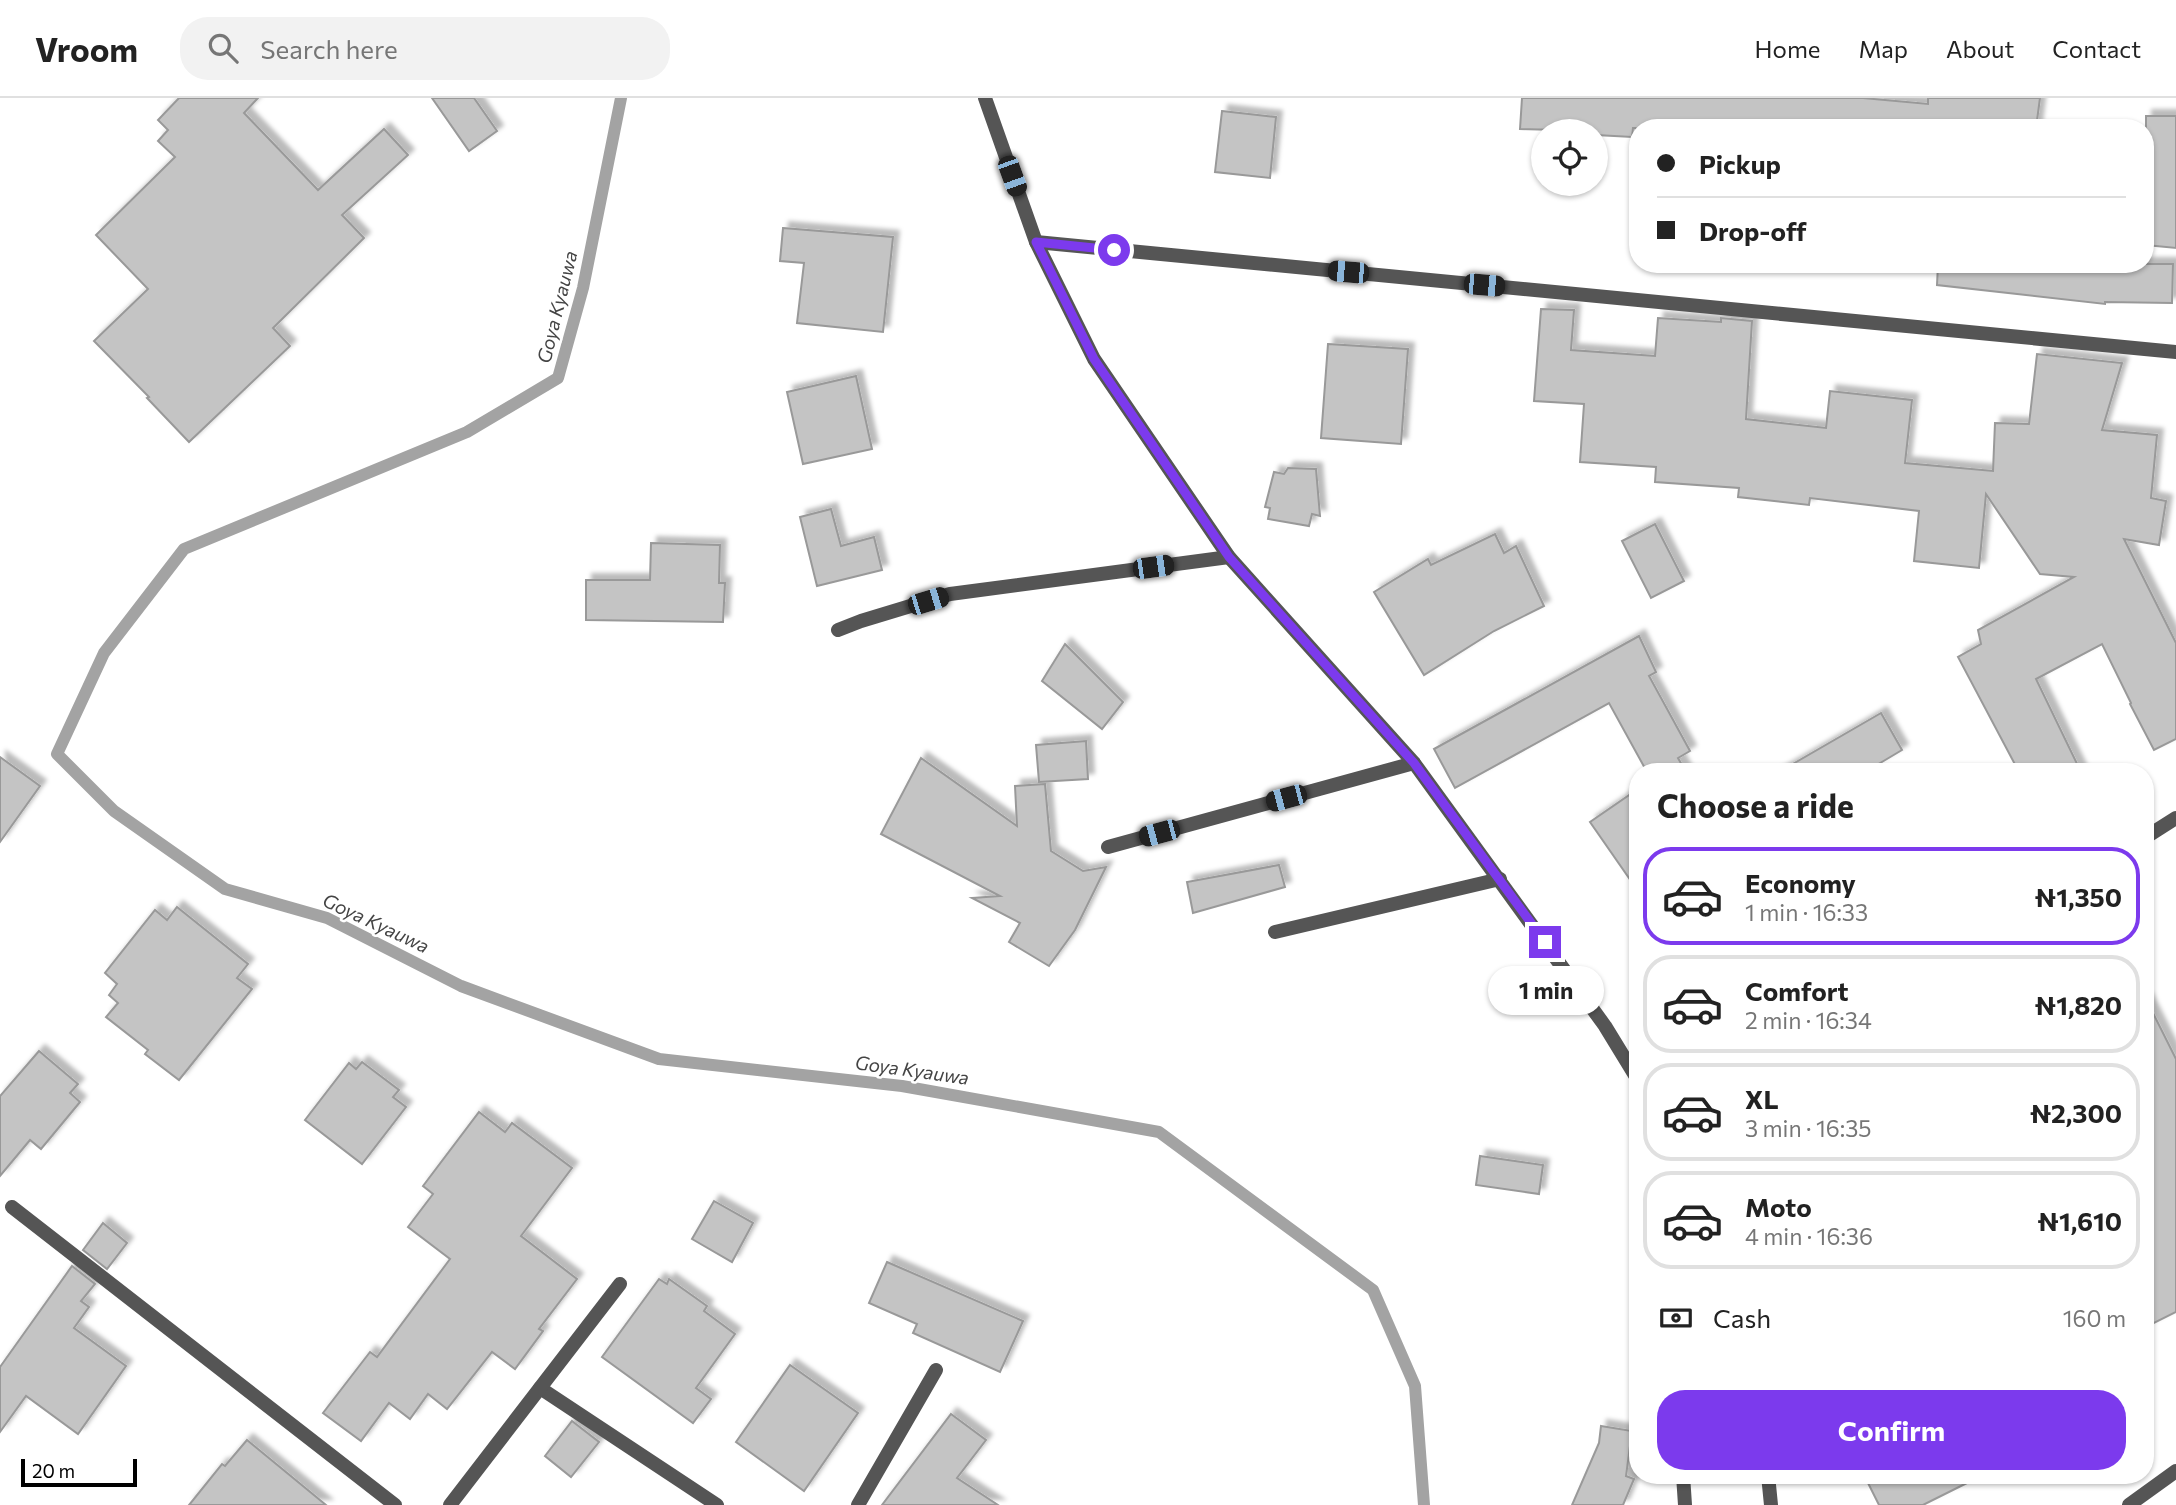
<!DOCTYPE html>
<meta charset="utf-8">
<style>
:root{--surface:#fff;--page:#f2f2f2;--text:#222;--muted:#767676;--line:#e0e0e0;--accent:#7c3aed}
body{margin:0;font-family:Commissioner,sans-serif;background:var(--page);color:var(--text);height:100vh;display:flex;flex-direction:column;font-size:26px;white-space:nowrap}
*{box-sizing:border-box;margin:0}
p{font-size:23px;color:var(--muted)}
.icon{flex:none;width:38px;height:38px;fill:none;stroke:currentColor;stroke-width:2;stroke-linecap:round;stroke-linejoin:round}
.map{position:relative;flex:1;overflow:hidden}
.drawer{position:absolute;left:1629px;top:665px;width:525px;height:721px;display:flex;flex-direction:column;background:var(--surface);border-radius:28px;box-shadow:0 2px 5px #0004}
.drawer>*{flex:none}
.guide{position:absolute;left:1629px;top:21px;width:525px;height:154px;border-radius:28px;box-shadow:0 2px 5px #0004;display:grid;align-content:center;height:154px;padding:0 28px;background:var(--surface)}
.buttons{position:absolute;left:1531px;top:21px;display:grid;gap:14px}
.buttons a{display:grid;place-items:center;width:77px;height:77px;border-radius:50%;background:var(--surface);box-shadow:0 2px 5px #0004;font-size:35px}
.scale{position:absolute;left:21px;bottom:18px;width:116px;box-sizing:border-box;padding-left:7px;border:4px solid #000;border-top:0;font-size:19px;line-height:24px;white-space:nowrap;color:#000;-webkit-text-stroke:5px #fff;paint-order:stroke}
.end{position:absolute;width:32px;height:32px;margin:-16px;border:9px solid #7c3aed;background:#fff;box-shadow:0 0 0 4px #fff}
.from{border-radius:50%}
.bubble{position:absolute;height:49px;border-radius:24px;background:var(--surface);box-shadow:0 2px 5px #0004;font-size:23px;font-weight:700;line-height:49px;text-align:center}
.car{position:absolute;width:21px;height:42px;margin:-21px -10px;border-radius:9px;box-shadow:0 0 5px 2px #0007;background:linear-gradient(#222 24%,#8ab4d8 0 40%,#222 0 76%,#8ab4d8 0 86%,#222 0)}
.guide b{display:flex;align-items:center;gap:24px;height:66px;font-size:26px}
.guide b+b{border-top:2px solid var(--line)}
.guide i{width:18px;height:18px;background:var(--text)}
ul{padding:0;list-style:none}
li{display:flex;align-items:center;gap:21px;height:98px;margin:0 14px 10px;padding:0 14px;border:4px solid var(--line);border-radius:28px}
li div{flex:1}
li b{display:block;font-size:26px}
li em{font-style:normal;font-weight:700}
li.active{border-color:var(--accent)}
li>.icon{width:63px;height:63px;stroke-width:1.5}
h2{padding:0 28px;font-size:32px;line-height:84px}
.pay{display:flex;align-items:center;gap:18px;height:77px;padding:0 28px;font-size:26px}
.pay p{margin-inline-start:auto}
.action{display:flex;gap:14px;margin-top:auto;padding:14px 28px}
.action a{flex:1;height:80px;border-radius:28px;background:var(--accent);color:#fff;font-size:28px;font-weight:700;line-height:80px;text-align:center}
header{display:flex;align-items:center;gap:42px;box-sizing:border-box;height:98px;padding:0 35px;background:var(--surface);border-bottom:2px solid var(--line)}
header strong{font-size:33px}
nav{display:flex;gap:38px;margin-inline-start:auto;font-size:24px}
.search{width:490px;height:63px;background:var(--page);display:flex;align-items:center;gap:18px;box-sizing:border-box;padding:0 24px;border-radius:28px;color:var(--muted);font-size:26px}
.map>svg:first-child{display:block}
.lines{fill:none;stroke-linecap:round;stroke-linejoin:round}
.stream{stroke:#a3a3a3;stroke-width:12}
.building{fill:#c4c4c4;stroke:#999;stroke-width:2;filter:url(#shadow)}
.service{stroke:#555;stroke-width:14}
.minor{stroke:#555;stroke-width:14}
.tertiary{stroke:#555;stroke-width:14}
.route{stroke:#7c3aed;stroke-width:9}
.labels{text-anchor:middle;stroke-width:5;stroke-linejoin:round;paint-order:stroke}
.water-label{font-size:19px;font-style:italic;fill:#444;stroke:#fff}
</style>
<header>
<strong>Vroom</strong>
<div class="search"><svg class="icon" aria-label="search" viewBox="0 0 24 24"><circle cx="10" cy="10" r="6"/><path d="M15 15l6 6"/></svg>Search here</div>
<nav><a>Home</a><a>Map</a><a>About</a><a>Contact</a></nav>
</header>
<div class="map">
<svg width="2176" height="1407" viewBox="0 0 2176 1407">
<defs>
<filter id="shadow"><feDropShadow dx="6" dy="-6" stdDeviation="2" flood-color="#0004"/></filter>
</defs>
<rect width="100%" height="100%" fill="#fff"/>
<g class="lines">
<polyline class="stream" points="621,0 583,190 558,280 467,334 184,451 104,555 57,656 114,713 225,791 327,820 461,888 659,961 902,988 1159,1034 1373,1192 1415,1288 1424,1407"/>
</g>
<g class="building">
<polygon points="179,0 258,0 244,15 318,92 384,31 408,57 342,117 364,140 273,230 290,248 189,344 147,300 149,299 94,243 148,191 96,137 175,59 158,43 168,32 158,22"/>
<polygon points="432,0 474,0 497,33 469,53"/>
<polygon points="1522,0 1863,0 1928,6 1928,0 2040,0 2036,30 1633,30 1632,39 1596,37 1596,33 1520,31"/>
<polygon points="1222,13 1276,19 1270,80 1215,74"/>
<polygon points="2146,18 2176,18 2176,150 2146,147"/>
<polygon points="783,130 893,139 883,234 797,225 804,165 780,163"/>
<polygon points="1938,166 2173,166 2172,205 2105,204 2105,206 1937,187"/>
<polygon points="1541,211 1574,212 1571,252 1655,258 1658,220 1721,224 1721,220 1752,223 1746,321 1826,330 1830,293 1912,302 1905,365 1993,373 1995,325 2029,326 2037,256 2122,265 2102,332 2157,337 2151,400 2166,403 2159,447 2124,441 2176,545 2176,641 2154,652 2130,606 2131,605 2102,546 2036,581 2081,674 2019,674 1958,559 1981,546 1978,532 2074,479 2040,476 1986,396 1979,470 1914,463 1919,413 1810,400 1809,407 1738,399 1739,390 1655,384 1656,369 1580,364 1584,306 1534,303"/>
<polygon points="1328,246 1408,251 1401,346 1321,340"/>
<polygon points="856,278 872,351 803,366 787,294"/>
<polygon points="1288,370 1316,371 1320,418 1312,416 1309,428 1268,421 1270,410 1265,409 1274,374 1284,376"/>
<polygon points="831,411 841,448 874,439 882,472 817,488 800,419"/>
<polygon points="1655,426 1684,483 1651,500 1622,443"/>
<polygon points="1495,436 1504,455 1516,448 1544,508 1494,533 1424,577 1374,494 1428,461 1431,467"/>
<polygon points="651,445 720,447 719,485 725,485 723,524 586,522 586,482 650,482"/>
<polygon points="1639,538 1656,574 1649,578 1690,653 1678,660 1686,674 1647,674 1609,605 1455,690 1434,651"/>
<polygon points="1065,546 1123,604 1102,631 1042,583"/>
<polygon points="1881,615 1902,652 1865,674 1779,674"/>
<polygon points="1086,643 1088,681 1039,684 1036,647"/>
<polygon points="0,659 40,688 0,744"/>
<polygon points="921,660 1017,728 1015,688 1045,686 1051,753 1083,773 1106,769 1075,832 1049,868 1009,844 1020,825 972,800 1000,798 881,736"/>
<polygon points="1638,691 1638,793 1590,724"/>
<polygon points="1279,767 1285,789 1193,815 1187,784"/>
<polygon points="177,809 248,866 237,880 252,891 179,982 145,956 148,952 106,919 118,905 109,897 117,886 105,875 155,812 167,822"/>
<polygon points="2146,901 2176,961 2176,1214 2146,1229"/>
<polygon points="39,953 78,986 70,995 80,1004 41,1051 30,1042 0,1078 0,998"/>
<polygon points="362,964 399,992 393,999 406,1009 362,1066 305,1022 349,965 356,971"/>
<polygon points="479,1014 505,1034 512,1025 572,1070 521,1138 577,1181 539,1231 543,1233 515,1271 492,1254 447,1311 428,1296 410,1321 389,1305 361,1343 323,1315 370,1254 377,1259 450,1161 408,1129 433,1096 423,1088"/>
<polygon points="1480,1058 1543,1067 1539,1096 1476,1087"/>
<polygon points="714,1103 753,1125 732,1164 692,1141"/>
<polygon points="103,1125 127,1145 107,1171 83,1152"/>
<polygon points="887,1164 1023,1223 1000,1274 913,1235 917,1226 869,1205"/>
<polygon points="72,1168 95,1186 81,1203 89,1209 74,1230 126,1268 78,1336 26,1298 0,1334 0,1269"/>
<polygon points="659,1181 667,1186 669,1181 707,1208 704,1213 735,1236 696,1290 711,1301 693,1325 602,1259"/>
<polygon points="790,1267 858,1315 804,1393 736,1344"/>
<polygon points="951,1316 986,1342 957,1380 998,1407 882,1407"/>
<polygon points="572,1323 599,1344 571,1379 545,1358"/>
<polygon points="1601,1328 1632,1333 1626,1378 1634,1381 1623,1407 1572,1407 1599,1345"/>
<polygon points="247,1342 326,1407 189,1407 222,1366 225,1368"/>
<polygon points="1864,1377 1983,1377 1923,1407 1879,1407"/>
</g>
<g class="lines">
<g class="service">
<polyline points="1108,749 1414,665"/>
<polyline points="1275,834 1500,781"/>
<polyline points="1683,1377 1685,1407"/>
</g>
<g class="minor">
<polyline points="1036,144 2176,254"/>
<polyline points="838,532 861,523 950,496 1229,459"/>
<polyline points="2146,739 2176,720"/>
<polyline points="12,1109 395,1407"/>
<polyline points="540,1290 717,1407"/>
<polyline points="450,1407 620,1186"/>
<polyline points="858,1407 936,1272"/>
<polyline points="2129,1407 2176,1373"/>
</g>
<g class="tertiary">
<polyline points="985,0 1036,144 1094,261 1229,459 1414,665 1605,928 1638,982"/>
<polyline points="1768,1377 1771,1407"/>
</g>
</g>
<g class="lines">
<polyline class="route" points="1114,152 1036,144 1094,261 1229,459 1414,665 1545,844"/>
</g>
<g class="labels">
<g class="water-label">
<text transform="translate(557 209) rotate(-76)" y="7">Goya Kyauwa</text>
<text transform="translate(376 825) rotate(25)" y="7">Goya Kyauwa</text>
<text transform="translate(912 972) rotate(8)" y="7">Goya Kyauwa</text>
</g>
</g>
</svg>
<div class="buttons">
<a><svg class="icon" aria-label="locate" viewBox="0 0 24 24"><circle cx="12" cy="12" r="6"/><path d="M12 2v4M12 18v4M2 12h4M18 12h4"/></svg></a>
</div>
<div class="scale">20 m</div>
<i class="end from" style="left:1114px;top:152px"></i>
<i class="end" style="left:1545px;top:844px"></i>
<div class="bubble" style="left:1488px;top:868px;width:116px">1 min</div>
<i class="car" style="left:1012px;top:78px;rotate:160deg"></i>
<i class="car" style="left:1348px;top:174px;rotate:275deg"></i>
<i class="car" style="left:1484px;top:187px;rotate:95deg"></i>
<i class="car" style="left:1153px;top:469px;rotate:82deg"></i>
<i class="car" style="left:928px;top:503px;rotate:73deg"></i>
<i class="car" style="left:1286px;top:700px;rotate:255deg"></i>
<i class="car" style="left:1159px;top:735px;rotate:255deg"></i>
<div class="guide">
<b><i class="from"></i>Pickup</b>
<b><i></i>Drop-off</b>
</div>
<section class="drawer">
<h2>Choose a ride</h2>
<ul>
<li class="active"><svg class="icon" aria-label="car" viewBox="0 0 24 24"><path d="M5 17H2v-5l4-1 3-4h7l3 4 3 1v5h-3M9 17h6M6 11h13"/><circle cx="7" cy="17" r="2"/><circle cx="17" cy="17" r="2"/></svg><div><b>Economy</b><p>1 min · 16:33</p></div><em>₦1,350</em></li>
<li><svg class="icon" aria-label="car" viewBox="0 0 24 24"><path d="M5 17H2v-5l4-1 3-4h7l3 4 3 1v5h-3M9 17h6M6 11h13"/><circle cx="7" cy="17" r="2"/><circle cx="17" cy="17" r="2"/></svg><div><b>Comfort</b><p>2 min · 16:34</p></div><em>₦1,820</em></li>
<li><svg class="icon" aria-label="car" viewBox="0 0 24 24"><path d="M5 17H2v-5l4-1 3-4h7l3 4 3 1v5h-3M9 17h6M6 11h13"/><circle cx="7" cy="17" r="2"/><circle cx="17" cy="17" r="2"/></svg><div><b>XL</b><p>3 min · 16:35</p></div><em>₦2,300</em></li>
<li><svg class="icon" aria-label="car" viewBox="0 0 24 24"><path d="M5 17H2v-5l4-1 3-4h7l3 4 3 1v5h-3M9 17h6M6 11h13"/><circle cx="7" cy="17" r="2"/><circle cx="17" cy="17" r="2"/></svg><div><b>Moto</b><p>4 min · 16:36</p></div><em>₦1,610</em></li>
</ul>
<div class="pay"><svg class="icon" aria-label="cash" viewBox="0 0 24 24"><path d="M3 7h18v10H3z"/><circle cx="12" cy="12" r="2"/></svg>Cash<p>160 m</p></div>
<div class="action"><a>Confirm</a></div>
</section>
</div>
